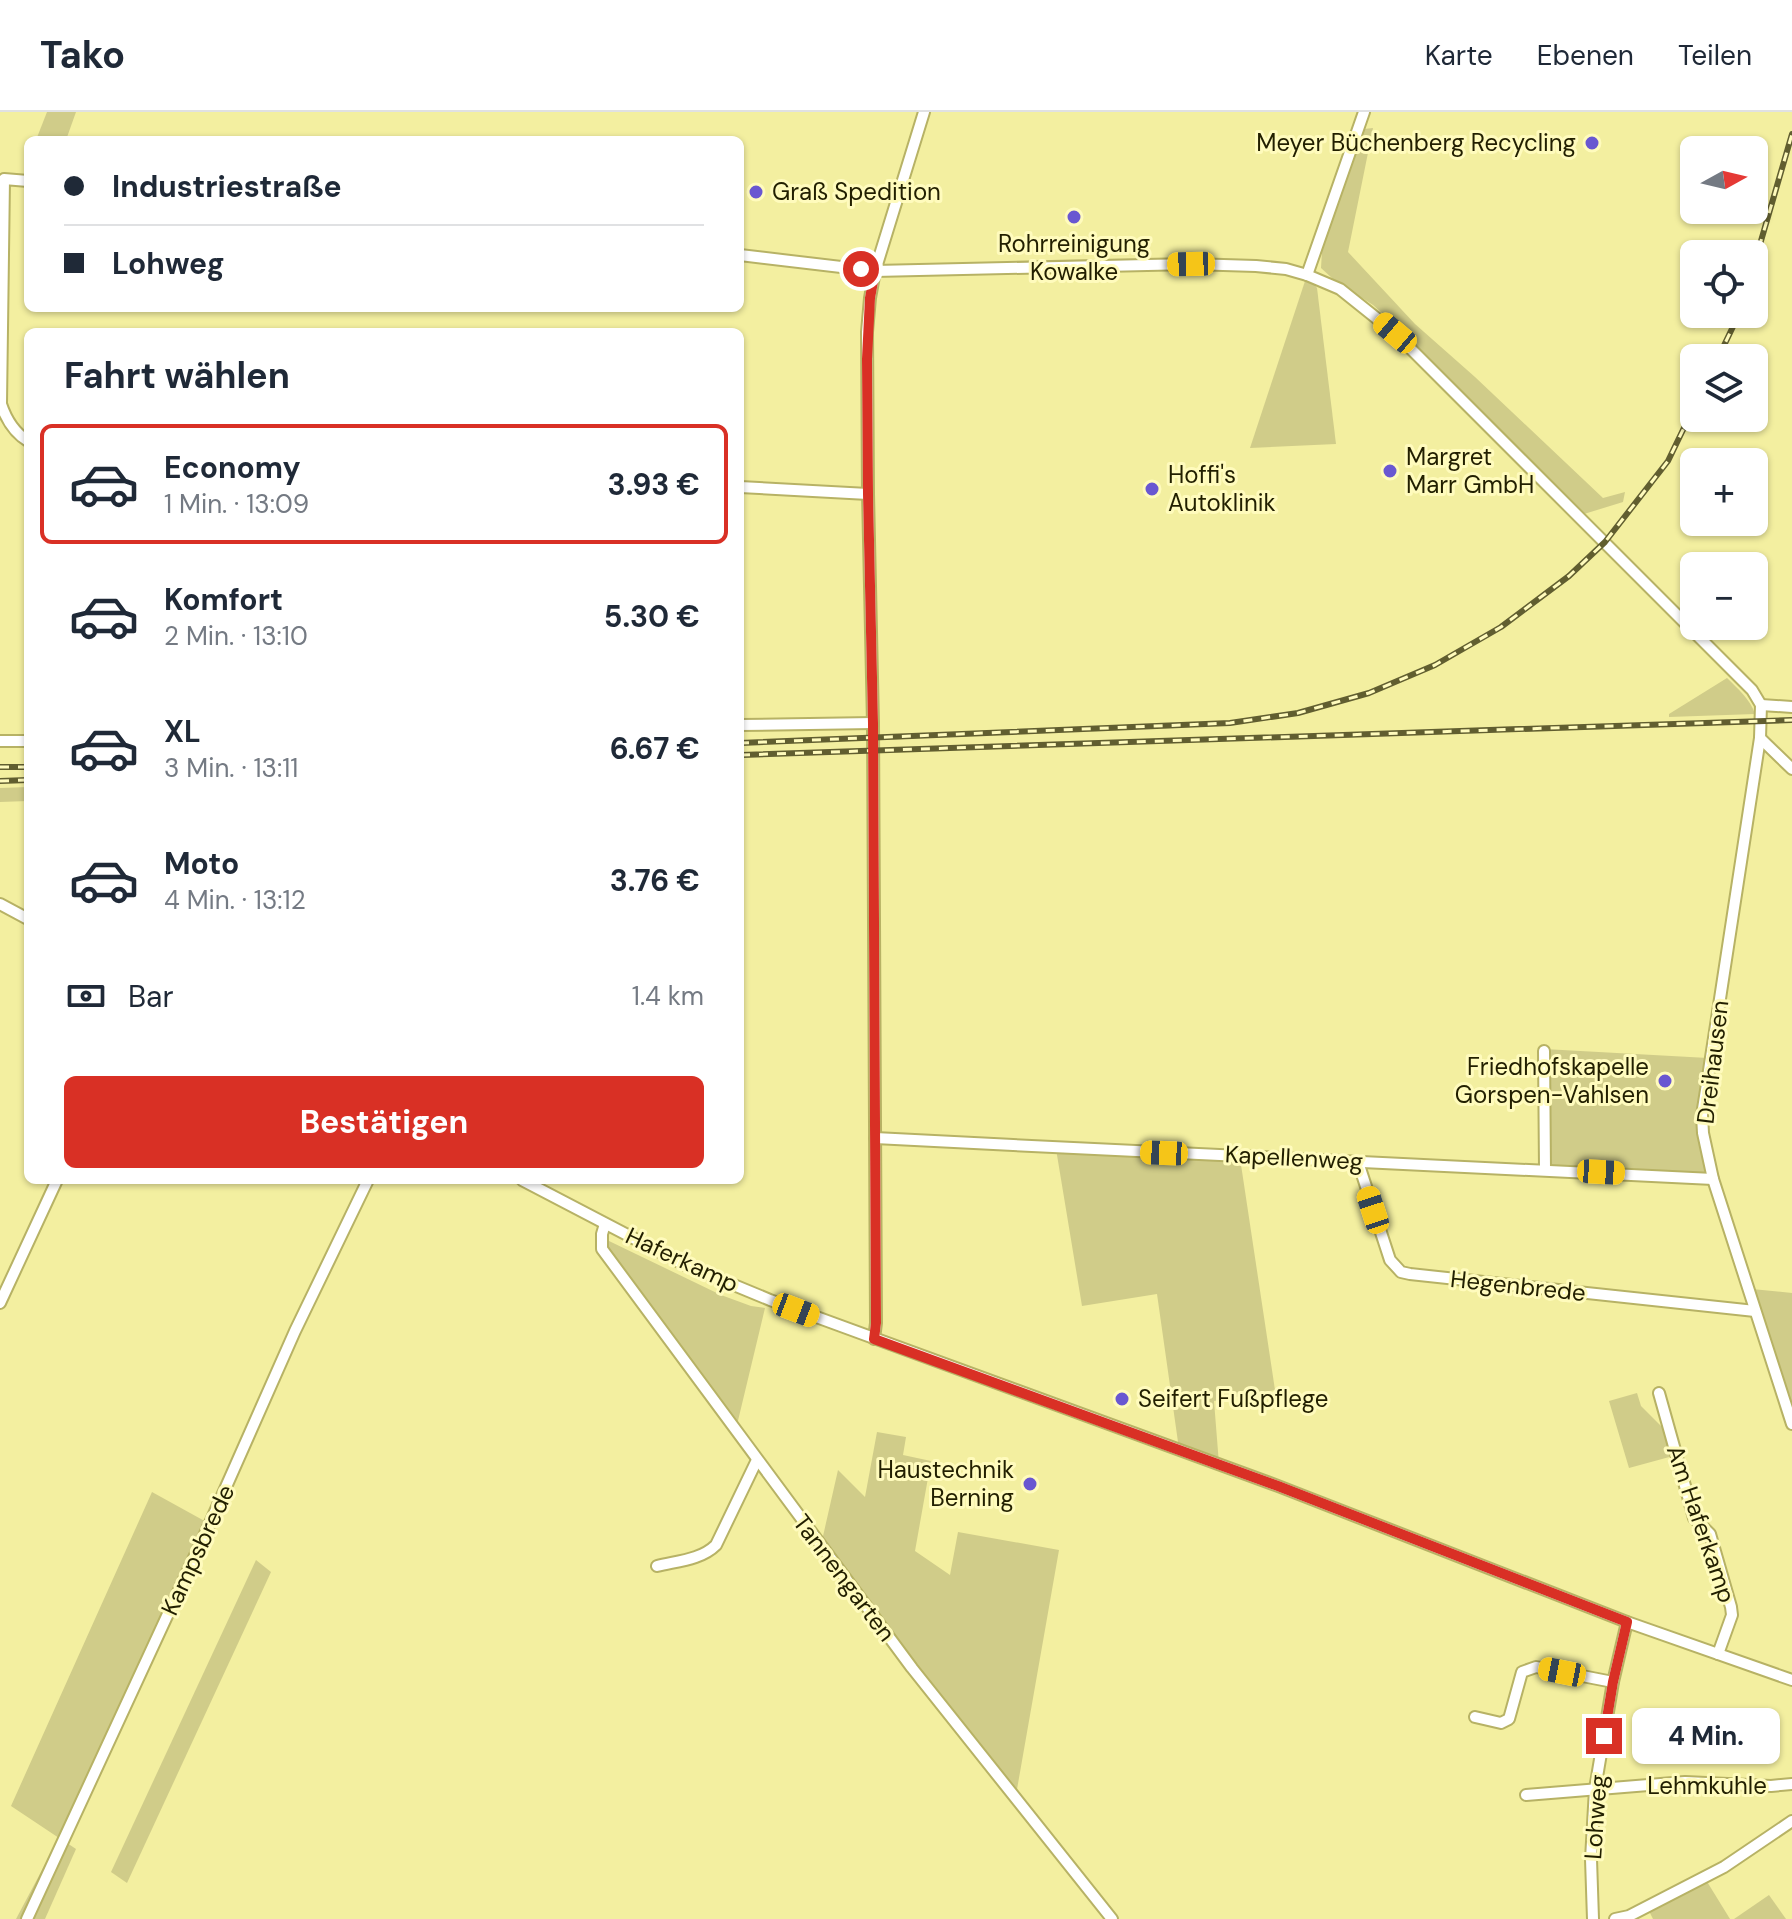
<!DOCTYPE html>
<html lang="de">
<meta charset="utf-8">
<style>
:root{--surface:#fff;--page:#f2f2f3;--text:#1f2937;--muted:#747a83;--line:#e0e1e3;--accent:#d93025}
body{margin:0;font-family:"DM Sans",sans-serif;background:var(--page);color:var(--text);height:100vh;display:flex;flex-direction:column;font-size:30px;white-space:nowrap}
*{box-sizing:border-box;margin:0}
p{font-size:26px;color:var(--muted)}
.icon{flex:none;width:44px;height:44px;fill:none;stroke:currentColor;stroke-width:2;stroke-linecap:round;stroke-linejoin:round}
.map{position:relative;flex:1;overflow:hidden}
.side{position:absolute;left:24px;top:216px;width:720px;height:856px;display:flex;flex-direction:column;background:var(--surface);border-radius:12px;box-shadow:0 2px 6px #0004}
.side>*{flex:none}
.top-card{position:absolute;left:24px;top:24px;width:720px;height:176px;border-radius:12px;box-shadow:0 2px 6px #0004;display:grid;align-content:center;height:176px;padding:0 40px;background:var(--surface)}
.needle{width:52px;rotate:82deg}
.buttons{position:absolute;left:1680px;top:24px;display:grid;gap:16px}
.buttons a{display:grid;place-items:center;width:88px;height:88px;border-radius:12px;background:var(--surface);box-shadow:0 2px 6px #0004;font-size:40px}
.end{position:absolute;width:36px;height:36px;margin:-18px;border:10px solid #d93025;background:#fff;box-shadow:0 0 0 4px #fff}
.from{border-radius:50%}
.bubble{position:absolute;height:56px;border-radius:12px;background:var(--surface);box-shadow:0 2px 6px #0004;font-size:26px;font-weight:700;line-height:56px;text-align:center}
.car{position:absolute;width:24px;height:48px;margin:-24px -12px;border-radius:10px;box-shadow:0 0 6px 2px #0007;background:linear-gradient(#f5c518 24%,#345 0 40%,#f5c518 0 76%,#345 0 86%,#f5c518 0)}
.top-card b{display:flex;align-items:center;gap:28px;height:76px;font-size:30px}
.top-card b+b{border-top:2px solid var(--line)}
.top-card i{width:20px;height:20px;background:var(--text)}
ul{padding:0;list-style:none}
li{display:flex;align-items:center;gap:24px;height:120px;margin:0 16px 12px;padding:0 24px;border:4px solid transparent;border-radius:12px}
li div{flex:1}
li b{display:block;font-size:30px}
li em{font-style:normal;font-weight:700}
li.on{border-color:var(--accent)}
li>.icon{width:72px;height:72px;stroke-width:1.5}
h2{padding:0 40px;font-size:36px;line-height:96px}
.pay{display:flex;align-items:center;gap:20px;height:88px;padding:0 40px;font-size:30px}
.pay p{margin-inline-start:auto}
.cta{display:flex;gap:16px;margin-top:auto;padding:16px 40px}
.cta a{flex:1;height:92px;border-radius:12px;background:var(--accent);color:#fff;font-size:32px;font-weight:700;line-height:92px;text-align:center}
header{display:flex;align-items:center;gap:48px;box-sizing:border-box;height:112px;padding:0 40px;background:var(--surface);border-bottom:2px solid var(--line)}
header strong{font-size:38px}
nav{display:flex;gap:44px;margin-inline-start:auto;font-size:28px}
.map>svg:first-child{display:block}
.green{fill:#d0cc89}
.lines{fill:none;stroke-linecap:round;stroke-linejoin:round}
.minor-casing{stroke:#b7b265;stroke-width:14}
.minor{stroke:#fff;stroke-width:10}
.rail-casing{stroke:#615e30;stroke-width:6}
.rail{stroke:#fffbbd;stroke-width:3;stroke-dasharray:9;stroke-linecap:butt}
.route{stroke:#d93025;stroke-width:10}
.poi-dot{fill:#6957d1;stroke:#fffbbd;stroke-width:3}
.labels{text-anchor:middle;stroke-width:6;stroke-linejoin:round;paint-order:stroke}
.poi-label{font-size:24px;fill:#221f00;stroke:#fffbbd;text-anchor:start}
.street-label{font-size:24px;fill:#221f00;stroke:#fffbbd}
</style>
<header>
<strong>Tako</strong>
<nav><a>Karte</a><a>Ebenen</a><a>Teilen</a></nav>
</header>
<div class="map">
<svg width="1792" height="1807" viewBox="0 0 1792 1807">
<rect width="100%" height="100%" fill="#f3efa0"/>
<g class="green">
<polygon points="47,0 76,0 66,28 36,28"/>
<polygon points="1373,16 1348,140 1415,212 1475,265 1603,386 1625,380 1623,390 1584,402 1401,218 1373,193 1333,167 1321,156 1322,139 1364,17"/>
<polygon points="1307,163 1317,176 1336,332 1250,336"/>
<path d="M1727,566C1738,577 1750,587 1755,602L1669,605V602Z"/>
<polygon points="28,675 28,689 0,690 0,676"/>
<polygon points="1544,937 1708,946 1702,980 1709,1063 1545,1055"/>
<polygon points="1056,1037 1240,1046 1275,1278 1214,1289 1219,1352 1179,1337 1157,1182 1082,1194"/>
<polygon points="609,1129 721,1183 751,1194 765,1196 736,1317 608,1140"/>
<polygon points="1752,1177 1792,1181 1792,1300"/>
<polygon points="1637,1281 1641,1294 1666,1319 1673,1344 1629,1356 1609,1289"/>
<polygon points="877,1320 906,1325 903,1343 931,1349 915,1439 950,1463 958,1420 1059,1438 1016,1683 821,1433 838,1358 865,1385"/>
<polygon points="152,1380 210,1412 21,1807 16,1807 59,1726 11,1694"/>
<polygon points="256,1448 271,1460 127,1771 111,1760"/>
<polygon points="64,1729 76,1737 45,1807 29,1807"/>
<polygon points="1706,1768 1730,1807 1653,1807 1649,1799"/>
<polygon points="1769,1783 1786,1807 1734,1807"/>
</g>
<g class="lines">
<g class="minor-casing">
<g id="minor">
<path d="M28,69L4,67L1,292C6,307 13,320 28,329"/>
<polyline points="740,143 875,159 1191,152 1256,154 1286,157 1307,163 1340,177 1395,221 1752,578 1761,593 1760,626 1706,978 1702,1003 1703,1021 1713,1067 1792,1312"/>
<polyline points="1307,163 1364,0"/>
<polyline points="740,375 868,382"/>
<polyline points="1761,593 1792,595"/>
<polyline points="740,613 873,611"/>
<polyline points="1760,626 1792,657"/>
<polyline points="0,629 28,629"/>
<polyline points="0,792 28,807"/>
<polyline points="1544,939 1545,1057"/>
<path d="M875,1026C1154,1041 1433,1051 1713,1067"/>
<polyline points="1358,1050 1390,1148 1401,1160 1410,1162 1755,1199"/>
<polyline points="522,1068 683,1152 770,1188 1278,1374 1627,1510 1792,1568"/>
<polyline points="605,1112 602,1122 602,1137 912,1556 1112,1807"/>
<polyline points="0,1191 57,1068"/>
<polyline points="874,1227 876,1211 873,611 868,382 867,220 870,186 875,159 924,0"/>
<polyline points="1659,1281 1694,1406 1710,1422 1731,1495 1732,1503 1718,1542"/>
<path d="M657,1454C677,1449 701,1448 716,1433L757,1348"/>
<polyline points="1475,1605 1501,1611 1509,1607 1522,1560 1536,1555 1613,1570"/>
<polyline points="1526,1683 1685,1670 1771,1674 1792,1672"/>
<polyline points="27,1807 210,1411 295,1219 368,1068"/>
<polyline points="1593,1807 1591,1747 1595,1677 1613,1570 1627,1510"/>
<polyline points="1615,1807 1629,1804 1724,1755 1792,1709"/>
</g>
</g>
<use href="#minor" class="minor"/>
<g class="rail-casing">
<g id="rail">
<polyline points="1754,153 1792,22"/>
<polyline points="1718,246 1739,202"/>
<polyline points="740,631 1230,611 1298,601 1369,581 1435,553 1501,515 1569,464 1605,430 1668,349 1694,295"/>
<polyline points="741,643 1792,608"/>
<polyline points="0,655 28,655"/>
<polyline points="0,669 28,668"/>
</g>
</g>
<use href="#rail" class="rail"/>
</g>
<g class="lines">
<polyline class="route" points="861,157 875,159 870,186 867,247 868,382 873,611 876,1211 874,1227 1278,1374 1627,1510 1613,1570 1604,1624"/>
</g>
<g class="poi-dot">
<circle cx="1592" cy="31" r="8"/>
<circle cx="756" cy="80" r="8"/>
<circle cx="1074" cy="105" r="8"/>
<circle cx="1390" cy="359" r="8"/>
<circle cx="1152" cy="377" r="8"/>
<circle cx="1665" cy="969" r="8"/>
<circle cx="1122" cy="1287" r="8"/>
<circle cx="1030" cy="1372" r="8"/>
</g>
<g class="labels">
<g class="poi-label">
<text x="1576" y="39" text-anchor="end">Meyer Büchenberg Recycling</text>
<text x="772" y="88">Graß Spedition</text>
<text x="1074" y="140" text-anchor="middle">Rohrreinigung<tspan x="1074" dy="28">Kowalke</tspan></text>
<text x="1406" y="353">Margret<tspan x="1406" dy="28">Marr GmbH</tspan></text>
<text x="1168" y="371">Hoffi's<tspan x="1168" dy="28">Autoklinik</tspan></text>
<text x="1649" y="963" text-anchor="end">Friedhofskapelle<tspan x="1649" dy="28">Gorspen-Vahlsen</tspan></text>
<text x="1138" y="1295">Seifert Fußpflege</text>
<text x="1014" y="1366" text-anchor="end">Haustechnik<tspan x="1014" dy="28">Berning</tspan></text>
</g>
<g class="street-label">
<text transform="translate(1713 950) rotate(-83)" y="8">Dreihausen</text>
<text transform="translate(1294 1046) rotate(3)" y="8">Kapellenweg</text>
<text transform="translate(682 1148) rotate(25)" y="8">Haferkamp</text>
<text transform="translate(1518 1174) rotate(6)" y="8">Hegenbrede</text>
<text transform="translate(1701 1412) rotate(71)" y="8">Am Haferkamp</text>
<text transform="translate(198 1438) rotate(-65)" y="8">Kampsbrede</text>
<text transform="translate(844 1466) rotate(53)" y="8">Tannengarten</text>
<text x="1707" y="1682">Lehmkuhle</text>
<text transform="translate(1596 1705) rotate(-86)" y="8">Lohweg</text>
</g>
</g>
</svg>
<div class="buttons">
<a><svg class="needle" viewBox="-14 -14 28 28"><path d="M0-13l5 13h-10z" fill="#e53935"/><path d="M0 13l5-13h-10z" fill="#747a83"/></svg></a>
<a><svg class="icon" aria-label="locate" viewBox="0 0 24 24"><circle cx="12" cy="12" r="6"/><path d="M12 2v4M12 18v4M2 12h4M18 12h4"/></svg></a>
<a><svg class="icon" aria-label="layers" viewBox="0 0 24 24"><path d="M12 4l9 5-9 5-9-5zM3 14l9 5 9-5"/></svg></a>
<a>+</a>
<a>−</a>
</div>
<i class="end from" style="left:861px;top:157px"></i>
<i class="end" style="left:1604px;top:1624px"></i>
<div class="bubble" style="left:1632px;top:1596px;width:148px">4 Min.</div>
<i class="car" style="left:1191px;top:152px;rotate:269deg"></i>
<i class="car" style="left:1395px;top:221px;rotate:310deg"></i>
<i class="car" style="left:1164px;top:1041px;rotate:272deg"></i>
<i class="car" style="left:1601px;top:1060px;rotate:93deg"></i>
<i class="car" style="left:1373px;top:1098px;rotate:342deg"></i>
<i class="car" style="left:796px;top:1198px;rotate:111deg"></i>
<i class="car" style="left:1562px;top:1560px;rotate:281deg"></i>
<div class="top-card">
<b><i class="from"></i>Industriestraße</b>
<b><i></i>Lohweg</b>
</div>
<section class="side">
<h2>Fahrt wählen</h2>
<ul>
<li class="on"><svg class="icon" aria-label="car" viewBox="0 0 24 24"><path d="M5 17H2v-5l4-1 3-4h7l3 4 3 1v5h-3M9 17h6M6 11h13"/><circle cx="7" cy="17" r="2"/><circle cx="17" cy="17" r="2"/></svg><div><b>Economy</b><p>1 Min. · 13:09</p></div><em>3.93 €</em></li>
<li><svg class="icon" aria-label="car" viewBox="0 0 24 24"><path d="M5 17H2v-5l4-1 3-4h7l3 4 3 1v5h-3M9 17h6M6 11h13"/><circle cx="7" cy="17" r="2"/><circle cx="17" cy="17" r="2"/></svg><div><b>Komfort</b><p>2 Min. · 13:10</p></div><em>5.30 €</em></li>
<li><svg class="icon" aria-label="car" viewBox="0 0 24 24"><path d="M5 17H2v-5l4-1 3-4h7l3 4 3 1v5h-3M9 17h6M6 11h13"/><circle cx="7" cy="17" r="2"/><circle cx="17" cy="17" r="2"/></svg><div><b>XL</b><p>3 Min. · 13:11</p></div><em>6.67 €</em></li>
<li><svg class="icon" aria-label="car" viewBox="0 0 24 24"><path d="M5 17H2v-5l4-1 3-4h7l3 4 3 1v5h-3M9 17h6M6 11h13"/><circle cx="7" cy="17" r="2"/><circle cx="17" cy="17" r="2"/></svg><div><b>Moto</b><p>4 Min. · 13:12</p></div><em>3.76 €</em></li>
</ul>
<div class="pay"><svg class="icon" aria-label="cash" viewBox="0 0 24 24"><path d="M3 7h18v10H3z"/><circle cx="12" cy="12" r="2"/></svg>Bar<p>1.4 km</p></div>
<div class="cta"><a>Bestätigen</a></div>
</section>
</div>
